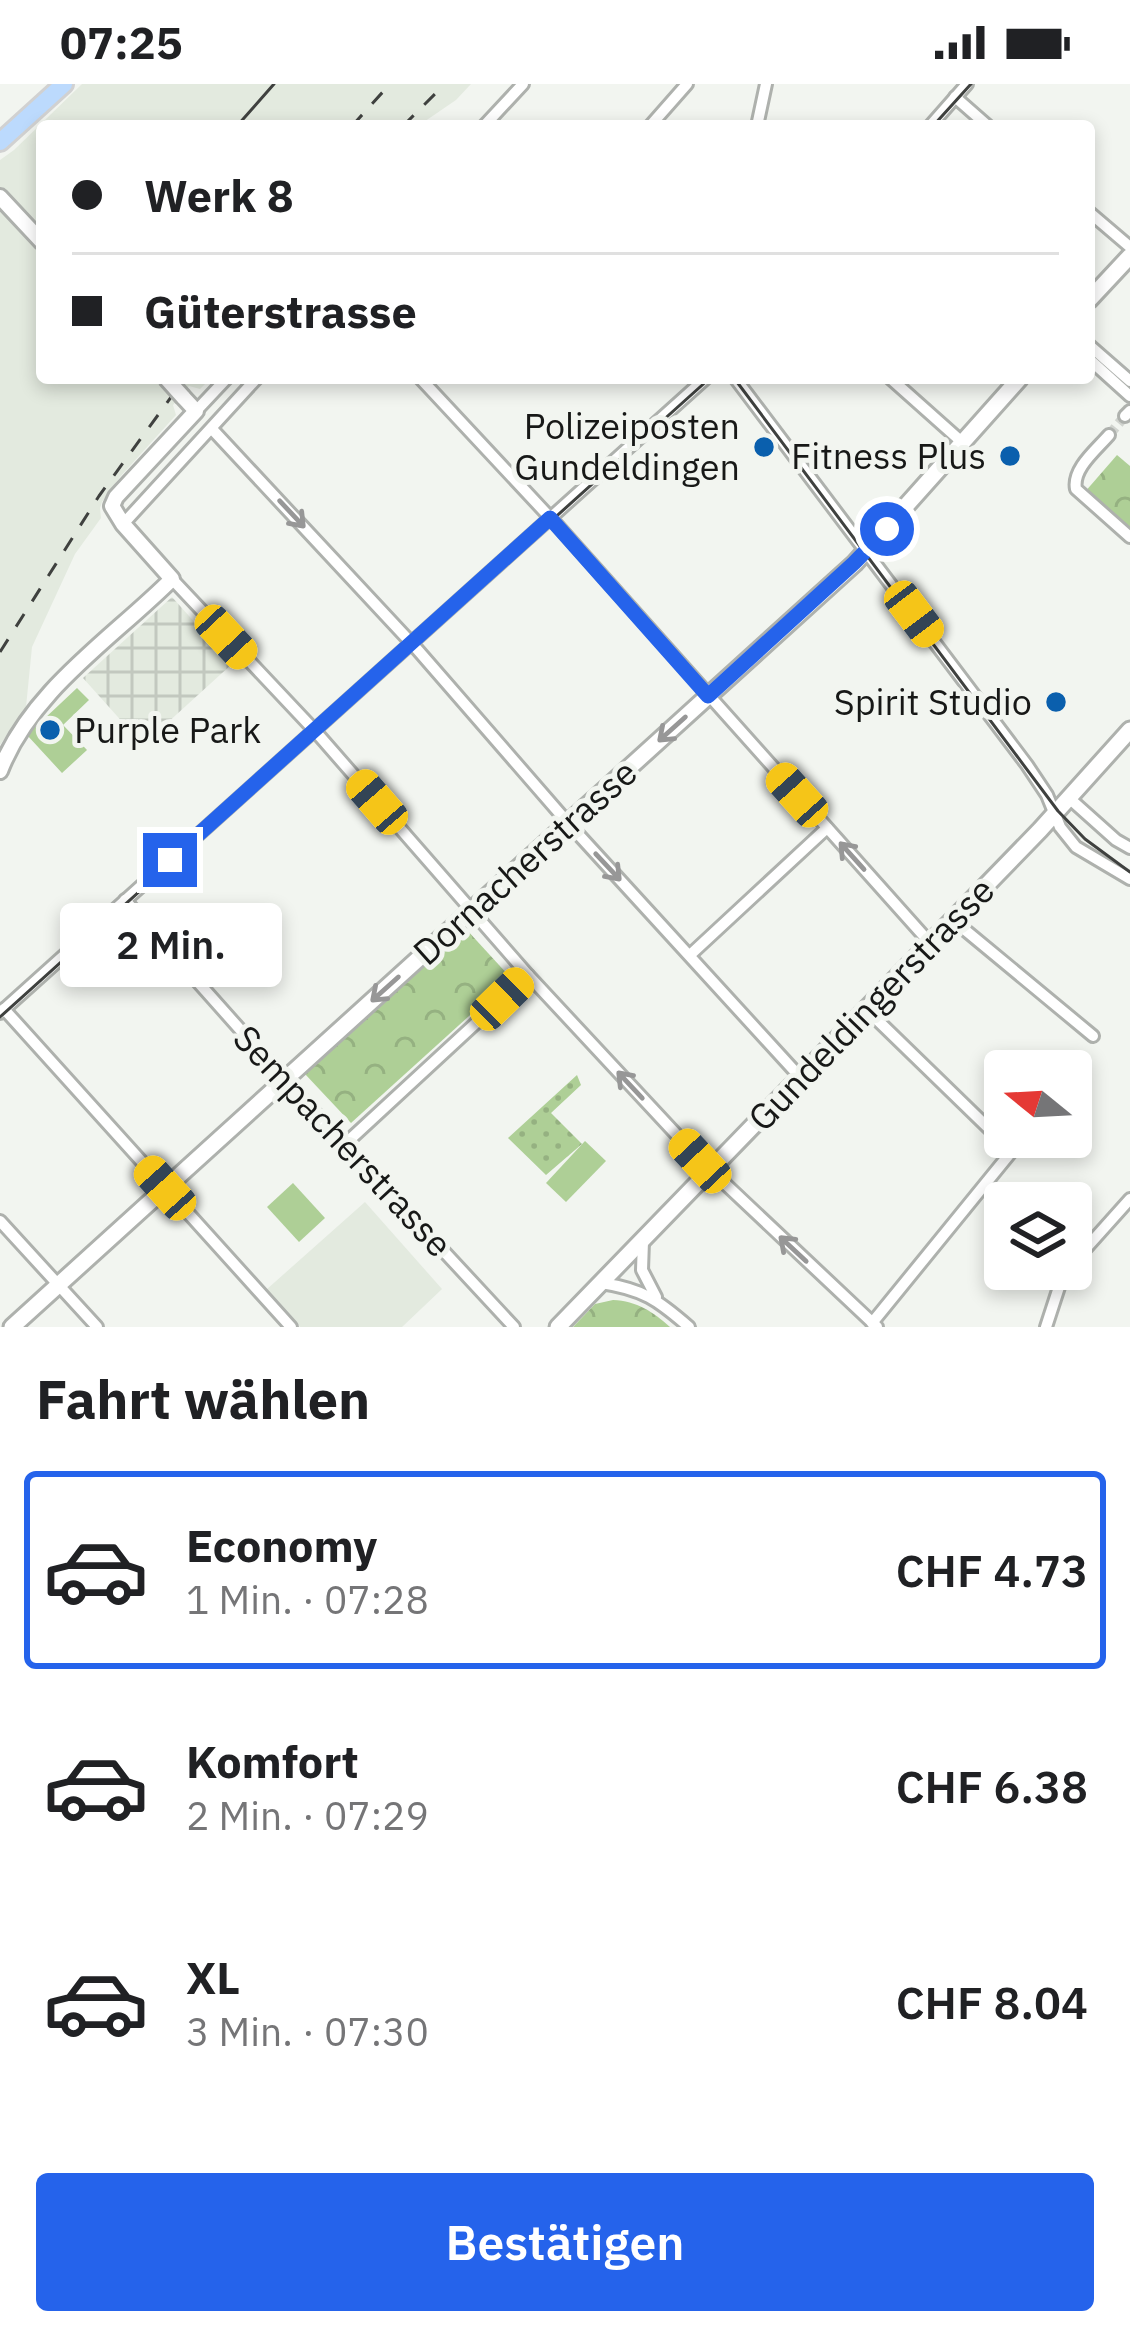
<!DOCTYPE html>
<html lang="de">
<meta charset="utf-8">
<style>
:root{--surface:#fff;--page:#f6f6f6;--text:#202124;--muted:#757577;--line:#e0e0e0;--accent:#2563eb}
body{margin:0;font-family:"IBM Plex Sans",sans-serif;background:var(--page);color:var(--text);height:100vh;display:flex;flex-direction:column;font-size:45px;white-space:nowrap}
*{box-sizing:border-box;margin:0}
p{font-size:39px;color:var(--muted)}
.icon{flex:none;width:66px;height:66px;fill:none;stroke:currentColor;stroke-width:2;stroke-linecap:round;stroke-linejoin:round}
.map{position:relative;height:1243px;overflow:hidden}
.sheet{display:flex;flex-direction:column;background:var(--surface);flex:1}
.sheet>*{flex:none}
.guide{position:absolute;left:36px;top:36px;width:1059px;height:264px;border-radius:12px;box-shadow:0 6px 18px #0003;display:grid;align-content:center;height:264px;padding:0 36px;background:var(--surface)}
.needle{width:78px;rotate:288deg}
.buttons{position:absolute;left:984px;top:966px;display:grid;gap:24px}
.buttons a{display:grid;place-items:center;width:108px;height:108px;border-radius:12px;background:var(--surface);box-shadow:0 6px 18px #0003;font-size:60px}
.end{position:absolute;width:54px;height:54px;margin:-27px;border:15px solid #2563eb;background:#fff;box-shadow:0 0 0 6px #fff}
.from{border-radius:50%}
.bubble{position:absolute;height:84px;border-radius:12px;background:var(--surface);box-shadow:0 6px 18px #0003;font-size:39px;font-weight:600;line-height:84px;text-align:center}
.car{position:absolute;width:36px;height:72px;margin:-36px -18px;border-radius:15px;box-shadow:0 0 9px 3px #0007;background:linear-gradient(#f5c518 24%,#345 0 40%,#f5c518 0 76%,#345 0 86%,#f5c518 0)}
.guide b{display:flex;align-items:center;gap:42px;height:114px;font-size:45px}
.guide b+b{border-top:3px solid var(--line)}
.guide i{width:30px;height:30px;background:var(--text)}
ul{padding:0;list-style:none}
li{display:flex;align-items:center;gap:36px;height:198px;margin:0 24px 18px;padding:0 12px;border:6px solid transparent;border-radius:12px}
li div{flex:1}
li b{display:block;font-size:45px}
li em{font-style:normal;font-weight:600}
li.current{border-color:var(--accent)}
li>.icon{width:108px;height:108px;stroke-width:1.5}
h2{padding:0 36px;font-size:54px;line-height:144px}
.action{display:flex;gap:24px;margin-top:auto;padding:24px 36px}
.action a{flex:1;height:138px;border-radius:12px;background:var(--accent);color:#fff;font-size:48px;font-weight:600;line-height:138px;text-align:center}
.status{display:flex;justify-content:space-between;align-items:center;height:84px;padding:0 60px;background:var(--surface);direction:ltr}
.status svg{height:33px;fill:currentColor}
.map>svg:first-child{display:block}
.built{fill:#e3eadf}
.industrial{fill:url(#industrial-grid)}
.grass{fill:#aecf96}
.park{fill:url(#park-crowns)}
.garden{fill:url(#garden-dots)}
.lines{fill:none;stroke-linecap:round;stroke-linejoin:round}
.minor-tunnel{stroke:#d1d4cf;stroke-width:10;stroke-dasharray:10 5;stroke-linecap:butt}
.minor-casing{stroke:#aeb1ad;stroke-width:16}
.tertiary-casing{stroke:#aeb1ad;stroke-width:20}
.secondary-casing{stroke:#aeb1ad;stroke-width:21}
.primary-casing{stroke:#d1d1d1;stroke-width:22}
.minor{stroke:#fff;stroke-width:10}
.tertiary{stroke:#fff;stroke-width:14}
.secondary{stroke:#fff;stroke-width:15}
.primary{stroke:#bcdafd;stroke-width:16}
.tram{stroke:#3f413f;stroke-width:3}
.rail{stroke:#3f413f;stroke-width:3;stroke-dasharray:15 15;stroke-linecap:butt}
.tertiary-bridge-casing{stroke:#aeb1ad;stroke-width:20;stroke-linecap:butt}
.tertiary-bridge{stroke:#fff;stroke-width:14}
.oneway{stroke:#979797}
.route{stroke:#2563eb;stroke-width:15}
.poi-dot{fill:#0a5fad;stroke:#f2f5f0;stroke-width:4.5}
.labels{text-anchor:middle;stroke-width:10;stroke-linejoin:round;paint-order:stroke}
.poi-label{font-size:36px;fill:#171817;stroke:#f2f5f0;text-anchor:end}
.street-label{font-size:36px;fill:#171817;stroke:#f2f5f0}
</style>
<div class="status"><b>07:25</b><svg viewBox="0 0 49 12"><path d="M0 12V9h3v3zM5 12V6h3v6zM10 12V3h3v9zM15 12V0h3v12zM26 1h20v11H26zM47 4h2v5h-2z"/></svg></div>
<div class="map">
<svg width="1130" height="1243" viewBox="0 0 1130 1243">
<defs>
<pattern id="industrial-grid" width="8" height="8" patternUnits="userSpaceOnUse" patternTransform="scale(3)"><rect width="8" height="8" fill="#e3eadf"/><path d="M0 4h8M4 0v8" fill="none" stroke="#c2c8bf"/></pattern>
<pattern id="park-crowns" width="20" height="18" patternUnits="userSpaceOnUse" patternTransform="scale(3)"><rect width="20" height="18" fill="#aecf96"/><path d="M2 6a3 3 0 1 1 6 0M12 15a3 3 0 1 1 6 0" fill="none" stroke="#95b181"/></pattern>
<pattern id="garden-dots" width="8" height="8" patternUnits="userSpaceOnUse" patternTransform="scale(3)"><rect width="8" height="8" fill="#aecf96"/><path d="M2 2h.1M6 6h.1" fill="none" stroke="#95b181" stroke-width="1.8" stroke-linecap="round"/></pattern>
</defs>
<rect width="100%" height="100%" fill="#f2f5f0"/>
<g class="built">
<polygon points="82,0 471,0 456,16 418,42 42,42 42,294 211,294 200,305 189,302 173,321 176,331 120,393 102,418 100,424 101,434 75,470 32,563 26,623 0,661 0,76 14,66"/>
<polygon points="365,1118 442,1205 402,1243 300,1243 266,1206"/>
</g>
<polygon class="industrial" points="172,513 232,580 143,661 83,594"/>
<g class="grass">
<polygon points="77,604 89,616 63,641 87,666 62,689 27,651"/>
<polygon points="585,1057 606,1077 566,1118 546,1099"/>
<polygon points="293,1099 325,1134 299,1158 267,1123"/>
</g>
<g class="park">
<polygon points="1117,371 1130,382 1130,449 1084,409"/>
<polygon points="466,845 511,894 351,1039 305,990"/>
<path d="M613,1216C637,1217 653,1228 670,1243H573L595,1220Z"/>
</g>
<polygon class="garden" points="577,991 581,1001 551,1029 582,1060 546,1091 508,1054"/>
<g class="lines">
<polyline class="minor-tunnel" points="1109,351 1125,332"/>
<g class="minor-casing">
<g id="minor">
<polyline points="955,13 988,42"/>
<polyline points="484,42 523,0"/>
<polyline points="650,42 687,0"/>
<polyline points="757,42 766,0"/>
<polyline points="930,42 967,0"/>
<polyline points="1089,128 1130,163"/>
<polyline points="1089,261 1130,297"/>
<polyline points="1089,275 1130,312"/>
<polyline points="420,294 557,441 930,859"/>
<polyline points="735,294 1027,681 1047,711 1060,743 1076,763 1130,795"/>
<polyline points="890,294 963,359"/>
<polyline points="196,327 227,294"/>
<polyline points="1125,332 1130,327"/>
<polyline points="212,345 416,564 568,739 800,993"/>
<path d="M1109,351C1096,366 1072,385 1076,405L1130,453"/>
<polyline points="123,440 257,294"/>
<polyline points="172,495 316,648 528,891 701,1077 877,1243"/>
<polyline points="1069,714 1116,756 1130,764"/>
<polyline points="125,816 285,996 514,1243"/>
<polyline points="953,836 1093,952"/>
<polyline points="690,871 827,744"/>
<polyline points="4,925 291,1243"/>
<polyline points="866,925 1012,1067 872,1239"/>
<polyline points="0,929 706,294"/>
<polyline points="345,1060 528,891"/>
<polyline points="0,1137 97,1243"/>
<polyline points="643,1157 642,1186 656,1213"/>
<polyline points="1071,1181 1130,1115"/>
<path d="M601,1199C643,1205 658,1216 689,1243"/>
<polyline points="1046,1243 1060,1200 1069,1185"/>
</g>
</g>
<g class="tertiary-casing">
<g id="tertiary">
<polyline points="0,113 42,158"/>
<path d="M0,687C31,606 113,554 172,495L123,440L112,422L116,413L196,327L183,313"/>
</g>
</g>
<g class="secondary-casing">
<g id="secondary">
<polyline points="1089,216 1130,172"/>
<polyline points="12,1243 855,479 1020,294"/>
<polyline points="558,1243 1040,746 1130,646"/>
</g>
</g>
<g class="primary-casing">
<polyline id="primary" points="0,58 64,0"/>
</g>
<use href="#minor" class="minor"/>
<use href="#tertiary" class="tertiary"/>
<use href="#secondary" class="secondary"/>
<use href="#primary" class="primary"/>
<g class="tram">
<polyline points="237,42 274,0"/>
<polyline points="933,42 971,0"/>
<polyline points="734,294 1058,727 1085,755 1130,788"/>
<polyline points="0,933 710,294"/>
</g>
<g class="rail">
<polyline points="352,42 390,0"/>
<polyline points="403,42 445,0"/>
<polyline points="0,568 99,412 185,294"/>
</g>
<g class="tertiary-bridge-casing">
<polyline id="tertiary-bridge" points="166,294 183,313"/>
</g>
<use href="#tertiary-bridge" class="tertiary-bridge"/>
</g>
<defs><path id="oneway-shaft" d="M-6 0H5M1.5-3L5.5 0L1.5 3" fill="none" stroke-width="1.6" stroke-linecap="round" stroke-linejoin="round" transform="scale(3)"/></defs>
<g class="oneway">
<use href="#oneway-shaft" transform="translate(292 430) rotate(47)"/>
<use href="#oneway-shaft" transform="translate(672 645) rotate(138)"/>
<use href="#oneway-shaft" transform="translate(852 772) rotate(-132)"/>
<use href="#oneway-shaft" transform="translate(608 783) rotate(47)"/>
<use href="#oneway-shaft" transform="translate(385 905) rotate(138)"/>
<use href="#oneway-shaft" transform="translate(630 1001) rotate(-133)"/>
<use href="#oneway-shaft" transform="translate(793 1165) rotate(-137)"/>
</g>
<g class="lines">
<polyline class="route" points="170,776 550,434 708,612 854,479 887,445"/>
</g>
<g class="poi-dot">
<circle cx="764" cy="363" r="12"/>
<circle cx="1010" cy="372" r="12"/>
<circle cx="1056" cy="618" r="12"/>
<circle cx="50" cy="646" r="12"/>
</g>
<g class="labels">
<g class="poi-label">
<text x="740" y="355">Polizeiposten<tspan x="740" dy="41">Gundeldingen</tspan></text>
<text x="986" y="385">Fitness Plus</text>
<text x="1032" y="631">Spirit Studio</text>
<text x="74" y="659" text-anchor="start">Purple Park</text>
</g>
<g class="street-label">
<text transform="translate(525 778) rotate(-42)" y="13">Dornacherstrasse</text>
<text transform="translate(871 920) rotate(-46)" y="13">Gundeldingerstrasse</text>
<text transform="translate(343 1057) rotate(47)" y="13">Sempacherstrasse</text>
</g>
</g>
</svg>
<div class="buttons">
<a><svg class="needle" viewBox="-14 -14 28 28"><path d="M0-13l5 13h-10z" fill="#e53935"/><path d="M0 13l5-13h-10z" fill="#757577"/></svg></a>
<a><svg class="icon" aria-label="layers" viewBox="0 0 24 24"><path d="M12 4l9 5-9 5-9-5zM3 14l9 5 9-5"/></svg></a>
</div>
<i class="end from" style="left:887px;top:445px"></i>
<i class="end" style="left:170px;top:776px"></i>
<div class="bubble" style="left:60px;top:819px;width:222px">2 Min.</div>
<i class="car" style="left:914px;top:530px;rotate:143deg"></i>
<i class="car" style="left:226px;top:553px;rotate:137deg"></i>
<i class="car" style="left:797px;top:711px;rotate:318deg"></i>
<i class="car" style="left:377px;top:718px;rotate:319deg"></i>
<i class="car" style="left:502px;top:915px;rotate:46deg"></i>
<i class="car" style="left:700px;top:1077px;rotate:317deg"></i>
<i class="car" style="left:165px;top:1104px;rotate:318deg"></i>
<div class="guide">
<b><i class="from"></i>Werk 8</b>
<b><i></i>Güterstrasse</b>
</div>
</div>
<section class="sheet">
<h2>Fahrt wählen</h2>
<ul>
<li class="current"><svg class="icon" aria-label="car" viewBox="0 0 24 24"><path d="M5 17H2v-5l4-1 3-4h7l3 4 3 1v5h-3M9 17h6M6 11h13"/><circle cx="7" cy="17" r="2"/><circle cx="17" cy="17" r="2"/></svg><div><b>Economy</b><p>1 Min. · 07:28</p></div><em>CHF 4.73</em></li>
<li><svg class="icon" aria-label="car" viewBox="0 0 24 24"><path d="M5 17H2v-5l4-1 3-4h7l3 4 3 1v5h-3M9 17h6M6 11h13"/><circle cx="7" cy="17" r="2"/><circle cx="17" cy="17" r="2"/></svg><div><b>Komfort</b><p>2 Min. · 07:29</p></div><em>CHF 6.38</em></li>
<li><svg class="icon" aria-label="car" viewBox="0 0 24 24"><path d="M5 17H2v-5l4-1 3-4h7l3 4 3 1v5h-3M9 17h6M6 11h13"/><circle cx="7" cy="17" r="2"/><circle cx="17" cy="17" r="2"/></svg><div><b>XL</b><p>3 Min. · 07:30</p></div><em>CHF 8.04</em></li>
</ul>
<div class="action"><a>Bestätigen</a></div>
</section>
